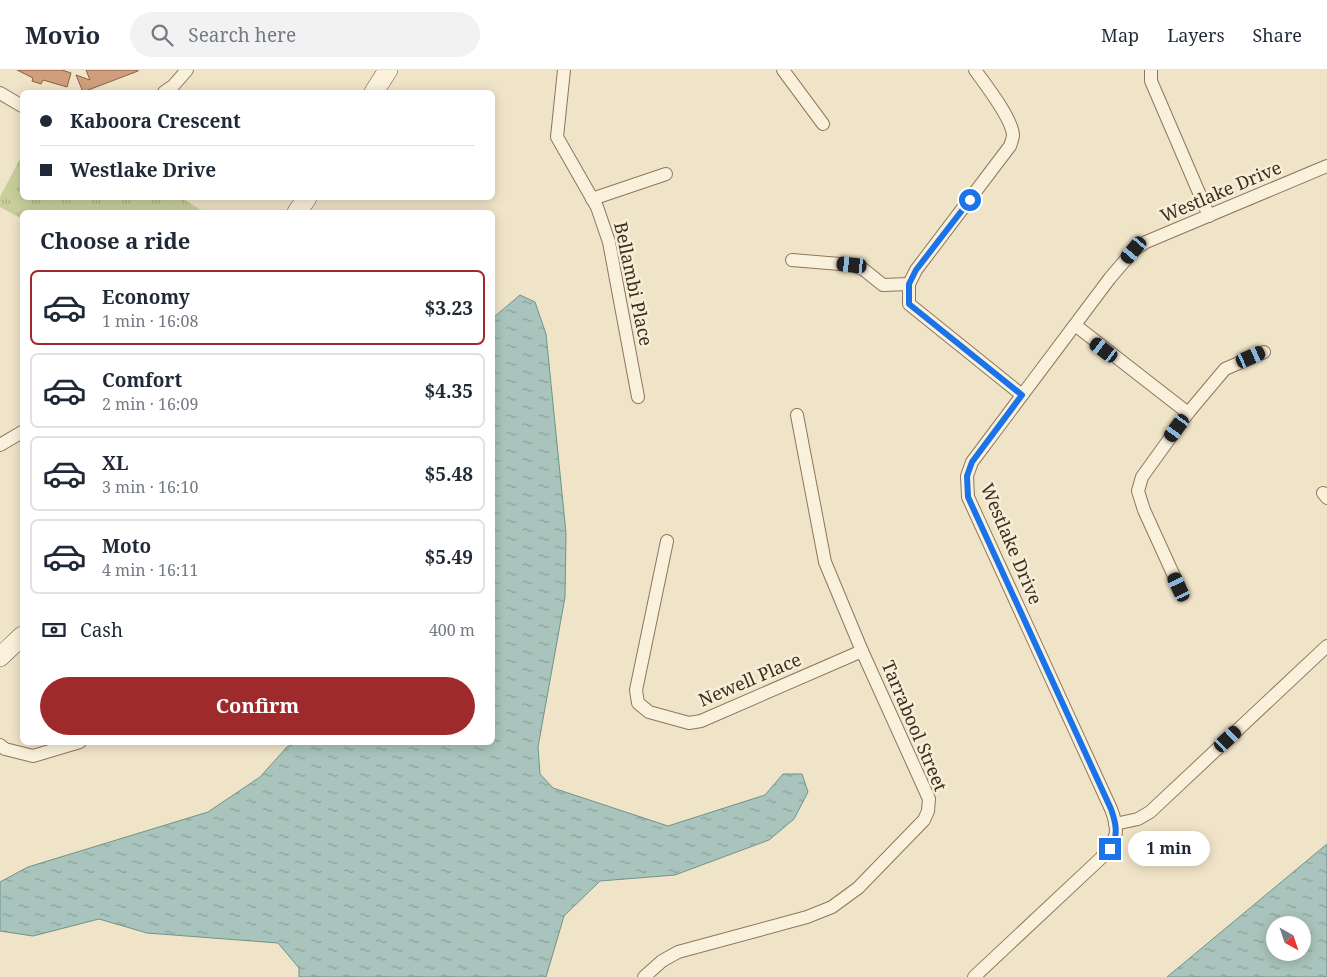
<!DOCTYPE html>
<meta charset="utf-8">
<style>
:root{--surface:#fff;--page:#f2f2f3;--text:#1f2937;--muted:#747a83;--line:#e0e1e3;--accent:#9e2a2b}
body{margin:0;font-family:"Noto Serif",serif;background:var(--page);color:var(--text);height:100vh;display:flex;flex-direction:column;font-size:19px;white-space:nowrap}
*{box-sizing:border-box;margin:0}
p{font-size:16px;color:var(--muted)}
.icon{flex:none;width:28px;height:28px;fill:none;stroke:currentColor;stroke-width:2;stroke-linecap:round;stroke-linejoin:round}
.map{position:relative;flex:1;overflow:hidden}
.side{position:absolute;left:20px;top:140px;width:475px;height:535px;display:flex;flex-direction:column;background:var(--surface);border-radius:8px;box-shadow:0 2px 12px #0003}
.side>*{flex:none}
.top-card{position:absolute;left:20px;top:20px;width:475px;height:110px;border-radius:8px;box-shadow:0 2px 12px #0003;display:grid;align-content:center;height:110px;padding:0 20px;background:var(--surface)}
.needle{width:32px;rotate:140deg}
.buttons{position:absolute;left:1266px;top:846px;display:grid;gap:10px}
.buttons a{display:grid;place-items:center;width:45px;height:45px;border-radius:50%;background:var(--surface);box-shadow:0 2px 12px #0003;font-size:25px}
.end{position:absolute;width:22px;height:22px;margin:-11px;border:6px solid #1a73e8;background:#fff;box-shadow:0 0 0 2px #fff}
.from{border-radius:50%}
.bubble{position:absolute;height:35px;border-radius:18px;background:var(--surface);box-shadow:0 2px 12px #0003;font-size:16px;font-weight:700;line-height:35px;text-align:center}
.car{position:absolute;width:15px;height:30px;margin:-15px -8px;border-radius:6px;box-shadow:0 0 4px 1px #0007;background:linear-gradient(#222 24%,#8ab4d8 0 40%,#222 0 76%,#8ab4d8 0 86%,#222 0)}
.top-card b{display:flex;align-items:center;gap:18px;height:48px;font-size:19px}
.top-card b+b{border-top:1px solid var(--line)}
.top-card i{width:12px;height:12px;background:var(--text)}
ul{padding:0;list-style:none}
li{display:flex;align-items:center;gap:15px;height:75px;margin:0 10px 8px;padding:0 10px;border:2px solid var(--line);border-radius:8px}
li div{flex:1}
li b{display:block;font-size:19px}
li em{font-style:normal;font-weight:700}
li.current{border-color:var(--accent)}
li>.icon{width:45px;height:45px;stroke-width:1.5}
h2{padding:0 20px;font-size:22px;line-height:60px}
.pay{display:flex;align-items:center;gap:12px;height:55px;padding:0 20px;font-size:19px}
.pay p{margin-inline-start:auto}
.button{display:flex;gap:10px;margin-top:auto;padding:10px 20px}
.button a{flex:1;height:58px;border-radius:30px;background:var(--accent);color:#fff;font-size:20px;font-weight:700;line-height:58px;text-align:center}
header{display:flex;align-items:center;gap:30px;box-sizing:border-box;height:70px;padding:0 25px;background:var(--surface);border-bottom:1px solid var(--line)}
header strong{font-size:24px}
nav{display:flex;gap:28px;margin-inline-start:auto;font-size:18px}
.search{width:350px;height:45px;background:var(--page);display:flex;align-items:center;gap:12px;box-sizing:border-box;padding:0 18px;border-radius:28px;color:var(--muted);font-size:19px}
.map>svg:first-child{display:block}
.park{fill:url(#park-tufts)}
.water{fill:url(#water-ripples);stroke:#6f938a;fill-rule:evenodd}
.building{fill:#cf9f7d;stroke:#8d5f41}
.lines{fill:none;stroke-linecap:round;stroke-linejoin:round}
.street-casing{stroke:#8d765c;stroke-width:14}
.secondary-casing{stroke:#6f573f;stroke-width:20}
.street{stroke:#faf1dc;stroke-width:12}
.secondary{stroke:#faf1dc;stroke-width:19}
.route{stroke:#1a73e8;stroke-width:6}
.labels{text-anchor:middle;stroke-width:5;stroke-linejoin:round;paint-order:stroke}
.street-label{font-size:18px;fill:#3d2e20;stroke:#f7eed8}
</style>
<header>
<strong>Movio</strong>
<div class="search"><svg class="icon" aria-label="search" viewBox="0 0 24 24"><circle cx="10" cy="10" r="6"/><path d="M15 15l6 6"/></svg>Search here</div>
<nav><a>Map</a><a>Layers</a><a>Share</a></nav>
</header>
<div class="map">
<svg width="1327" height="907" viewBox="0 0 1327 907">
<defs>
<pattern id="park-tufts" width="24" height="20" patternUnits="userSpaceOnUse" patternTransform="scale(1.25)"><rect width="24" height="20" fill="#c9cf9b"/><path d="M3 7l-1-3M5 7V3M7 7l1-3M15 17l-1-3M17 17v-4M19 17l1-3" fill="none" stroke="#aeb285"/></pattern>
<pattern id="water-ripples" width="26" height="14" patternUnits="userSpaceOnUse" patternTransform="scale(1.25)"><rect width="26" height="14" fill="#a9c4bc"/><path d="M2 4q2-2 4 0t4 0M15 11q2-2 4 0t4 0" fill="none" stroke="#8ba098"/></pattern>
</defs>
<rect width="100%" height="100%" fill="#f0e4c8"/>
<polygon class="park" points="22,85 22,128 185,130 204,142 22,142 22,149 0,137 0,127"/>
<g class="water">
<polygon points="520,225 535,232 546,264 566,463 565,527 538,677 540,704 553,718 668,756 765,725 783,704 802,704 808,722 794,749 769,770 675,805 600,811 564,846 546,907 299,907 299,898 278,873 147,863 99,849 33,866 0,861 0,812 28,797 208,742 260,707 287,677 299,672 492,672 493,251 494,247"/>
<path d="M1327,774V907H1167ZM1275,855H1302V882H1275Z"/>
</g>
<g class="building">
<polygon points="17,0 62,0 71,3 67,17 43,10 41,14 32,11 33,8"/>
<polygon points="86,0 138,0 138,1 83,22 76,5 90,10"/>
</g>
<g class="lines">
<g class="street-casing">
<g id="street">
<polyline points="564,0 557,67 597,137 609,172 638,327"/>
<polyline points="783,0 823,54"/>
<path d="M975,0C985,14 1012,48 1013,65C1013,68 1011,73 1010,76L916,200L909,214V234L1022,325"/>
<polyline points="1151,0 1151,11 1209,146"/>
<polyline points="164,22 173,16 187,0"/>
<polyline points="0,23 22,36"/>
<polyline points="592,129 666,104"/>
<polyline points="792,190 852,195 863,199 883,215 909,214"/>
<polyline points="1075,255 1188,343"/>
<polyline points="0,375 22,362"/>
<polyline points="1323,423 1327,428"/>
<polyline points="667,471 636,620 638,633 649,642 689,653 701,651 862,581"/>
<polyline points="1179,517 1144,440 1138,421 1142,407 1188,343 1225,299 1264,282"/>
<polyline points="0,675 5,679 33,686 80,672"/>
<polyline points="1115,754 1138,749 1150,742 1327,576"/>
<polyline points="644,907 662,891 678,882 807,847 832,837 858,818 924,750 928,741 929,729 862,581 825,492 797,345"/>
<path d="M974,907L1101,788C1117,770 1120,762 1111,739L968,427L967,406L972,392L1110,208L1134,180L1146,172L1327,96"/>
</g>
</g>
<g class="secondary-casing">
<g id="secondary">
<polyline points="374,22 388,0"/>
<polyline points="297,142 307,128"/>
<polyline points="0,587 22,566"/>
</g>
</g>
<use href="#street" class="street"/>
<use href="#secondary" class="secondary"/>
</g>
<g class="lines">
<path class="route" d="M970,130L916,200L909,214V234L1022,325L972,392L967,406L968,427L1111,739C1116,753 1119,766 1110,779"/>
</g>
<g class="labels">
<g class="street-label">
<text transform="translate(1221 122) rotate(-23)" y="6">Westlake Drive</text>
<text transform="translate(633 214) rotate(78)" y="6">Bellambi Place</text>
<text transform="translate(1011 474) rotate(67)" y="6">Westlake Drive</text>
<text transform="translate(750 610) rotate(-23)" y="6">Newell Place</text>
<text transform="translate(914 656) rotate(67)" y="6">Tarrabool Street</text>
</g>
</g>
</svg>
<div class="buttons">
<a><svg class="needle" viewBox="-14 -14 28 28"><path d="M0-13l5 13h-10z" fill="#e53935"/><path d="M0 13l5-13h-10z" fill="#747a83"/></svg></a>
</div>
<i class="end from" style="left:970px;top:130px"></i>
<i class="end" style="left:1110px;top:779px"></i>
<div class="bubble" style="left:1128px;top:761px;width:82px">1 min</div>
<i class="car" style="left:1134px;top:180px;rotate:220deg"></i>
<i class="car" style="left:852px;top:195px;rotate:276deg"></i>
<i class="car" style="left:1104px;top:280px;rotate:307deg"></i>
<i class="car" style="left:1251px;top:287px;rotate:66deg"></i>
<i class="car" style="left:1177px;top:358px;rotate:216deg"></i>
<i class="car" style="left:1179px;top:517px;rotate:335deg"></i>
<i class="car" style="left:1228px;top:669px;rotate:47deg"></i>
<div class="top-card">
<b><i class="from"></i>Kaboora Crescent</b>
<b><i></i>Westlake Drive</b>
</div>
<section class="side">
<h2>Choose a ride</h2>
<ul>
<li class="current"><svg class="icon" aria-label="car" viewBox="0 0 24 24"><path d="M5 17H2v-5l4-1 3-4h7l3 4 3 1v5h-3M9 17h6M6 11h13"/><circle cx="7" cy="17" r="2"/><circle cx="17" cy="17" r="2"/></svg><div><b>Economy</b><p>1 min · 16:08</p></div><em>$3.23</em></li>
<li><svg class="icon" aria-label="car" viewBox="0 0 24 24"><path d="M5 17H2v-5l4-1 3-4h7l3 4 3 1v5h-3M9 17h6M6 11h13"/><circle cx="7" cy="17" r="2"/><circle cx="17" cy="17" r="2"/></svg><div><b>Comfort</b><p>2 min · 16:09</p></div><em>$4.35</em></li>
<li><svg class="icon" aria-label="car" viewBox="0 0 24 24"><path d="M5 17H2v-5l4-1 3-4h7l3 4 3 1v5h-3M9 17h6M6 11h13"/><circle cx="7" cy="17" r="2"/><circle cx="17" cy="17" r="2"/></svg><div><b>XL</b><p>3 min · 16:10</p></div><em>$5.48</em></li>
<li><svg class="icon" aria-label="car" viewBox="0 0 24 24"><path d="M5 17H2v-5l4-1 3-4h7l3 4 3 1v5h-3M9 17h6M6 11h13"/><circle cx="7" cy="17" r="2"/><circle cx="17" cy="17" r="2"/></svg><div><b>Moto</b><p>4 min · 16:11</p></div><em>$5.49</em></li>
</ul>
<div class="pay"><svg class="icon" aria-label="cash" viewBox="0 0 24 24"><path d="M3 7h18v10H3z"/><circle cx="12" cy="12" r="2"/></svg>Cash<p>400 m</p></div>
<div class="button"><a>Confirm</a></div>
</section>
</div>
